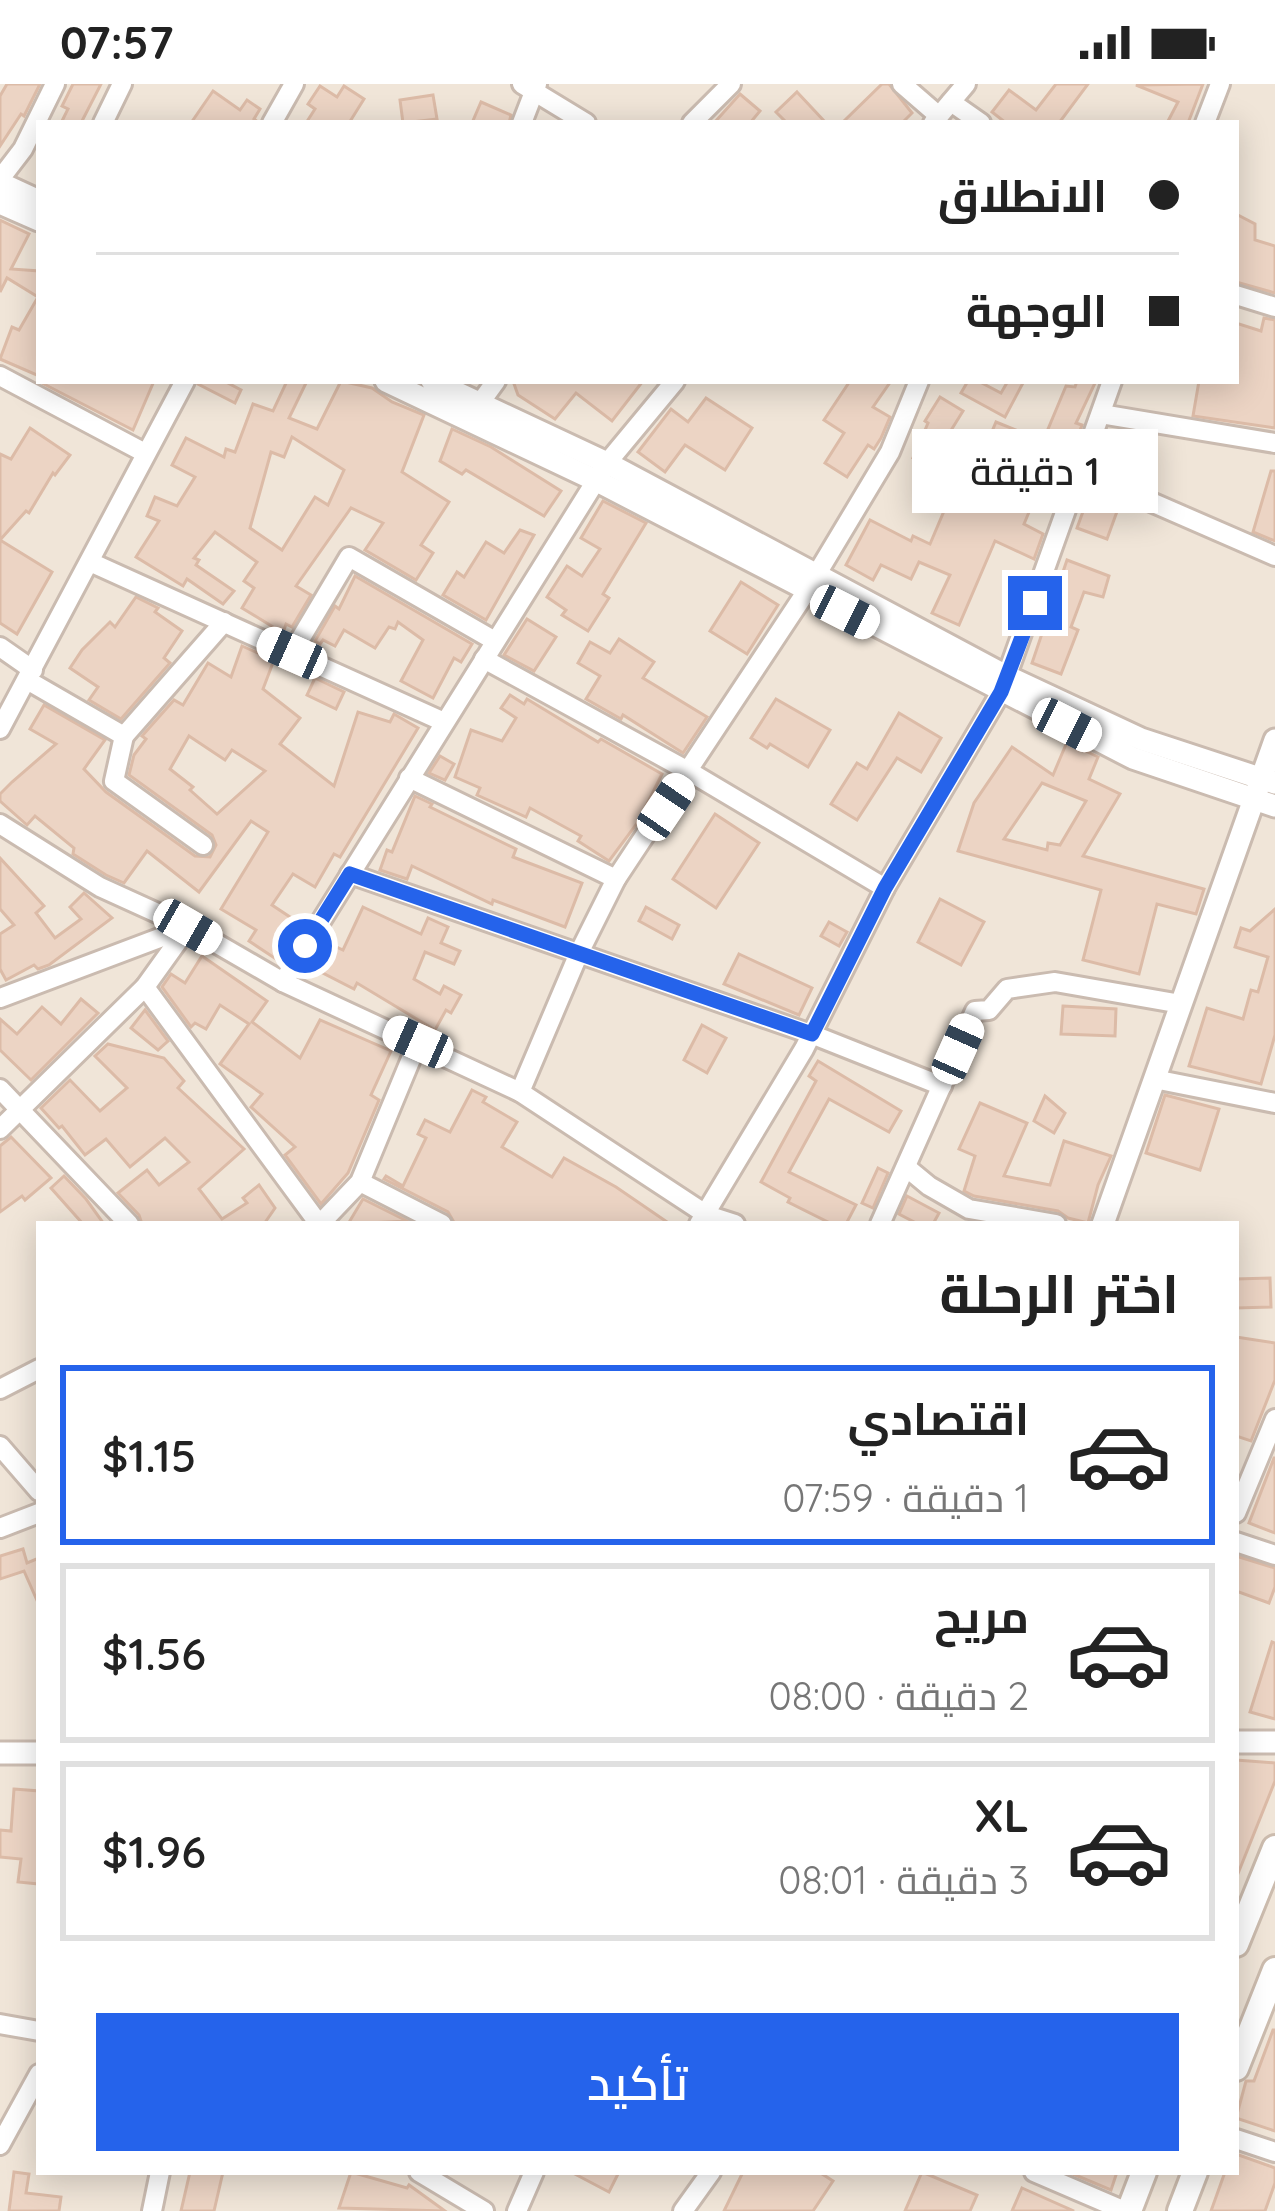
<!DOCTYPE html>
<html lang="ar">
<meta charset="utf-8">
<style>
:root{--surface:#fff;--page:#f2f2f2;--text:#222;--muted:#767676;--line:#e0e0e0;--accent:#2563eb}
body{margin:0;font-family:Quicksand,Cairo,sans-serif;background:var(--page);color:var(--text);direction:rtl;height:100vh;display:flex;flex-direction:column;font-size:45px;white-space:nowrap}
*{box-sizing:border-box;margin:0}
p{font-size:39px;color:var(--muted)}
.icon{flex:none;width:66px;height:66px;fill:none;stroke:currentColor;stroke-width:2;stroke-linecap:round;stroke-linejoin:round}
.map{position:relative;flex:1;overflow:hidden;direction:ltr}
.panel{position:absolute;left:36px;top:1137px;width:1203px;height:954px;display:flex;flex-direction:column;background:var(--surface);border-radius:0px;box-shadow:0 6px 30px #0003;direction:rtl}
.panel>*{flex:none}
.guide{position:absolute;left:36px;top:36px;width:1203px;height:264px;border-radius:0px;box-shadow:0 6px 30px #0003;direction:rtl;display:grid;align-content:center;height:264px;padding:0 60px;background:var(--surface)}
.end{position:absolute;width:54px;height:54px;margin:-27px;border:15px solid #2563eb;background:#fff;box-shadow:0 0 0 6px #fff}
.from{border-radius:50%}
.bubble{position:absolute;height:84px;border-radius:0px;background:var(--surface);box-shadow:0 6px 30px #0003;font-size:39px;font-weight:600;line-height:84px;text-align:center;direction:rtl}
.car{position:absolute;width:36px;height:72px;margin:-36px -18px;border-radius:15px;box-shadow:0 0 9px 3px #0007;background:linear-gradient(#fff 24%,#345 0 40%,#fff 0 76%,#345 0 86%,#fff 0)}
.guide b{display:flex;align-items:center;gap:42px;height:114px;font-size:45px}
.guide b+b{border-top:3px solid var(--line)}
.guide i{width:30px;height:30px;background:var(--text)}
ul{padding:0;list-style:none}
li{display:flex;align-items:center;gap:36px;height:180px;margin:0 24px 18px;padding:0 36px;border:6px solid var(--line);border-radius:0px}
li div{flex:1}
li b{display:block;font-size:45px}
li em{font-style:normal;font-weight:600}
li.active{border-color:var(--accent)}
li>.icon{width:108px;height:108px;stroke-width:1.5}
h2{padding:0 60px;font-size:54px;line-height:144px}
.button{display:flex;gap:24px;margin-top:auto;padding:24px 60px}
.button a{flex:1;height:138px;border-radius:0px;background:var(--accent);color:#fff;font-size:48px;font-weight:600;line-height:138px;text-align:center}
.status{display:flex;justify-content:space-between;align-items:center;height:84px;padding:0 60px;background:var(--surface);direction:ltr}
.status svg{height:33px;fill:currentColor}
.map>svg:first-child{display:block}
.residential{fill:#f0e5d8;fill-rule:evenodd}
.building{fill:#ecd4c4;stroke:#dcbba7;stroke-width:3;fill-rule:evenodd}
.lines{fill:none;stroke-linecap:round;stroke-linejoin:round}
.minor-casing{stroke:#cabbb0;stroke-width:24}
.tertiary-casing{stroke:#cabbb0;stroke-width:27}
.secondary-casing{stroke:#ccbcae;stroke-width:30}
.minor{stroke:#fff;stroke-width:18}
.tertiary{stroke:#fff;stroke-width:21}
.secondary{stroke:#fff;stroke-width:24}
.route{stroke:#2563eb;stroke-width:15}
</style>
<div class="status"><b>07:57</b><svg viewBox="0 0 49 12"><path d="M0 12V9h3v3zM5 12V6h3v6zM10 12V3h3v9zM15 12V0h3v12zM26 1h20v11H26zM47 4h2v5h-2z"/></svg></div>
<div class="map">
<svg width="1275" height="2127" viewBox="0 0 1275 2127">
<rect width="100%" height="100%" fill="#faf3e9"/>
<path class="residential" d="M0,0H1275V2127H0ZM39,39H1236V297H39ZM39,1140H1236V2088H39Z"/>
<g class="building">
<polygon points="7,0 40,0 24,32 21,30 0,62 0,12"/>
<polygon points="73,0 101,0 81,39 61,39 68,25 62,22"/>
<polygon points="882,0 889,0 912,29 902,39 842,39"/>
<polygon points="1056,0 1088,0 1059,39 1006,39 992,28 1009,6 1036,26"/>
<polygon points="1203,0 1188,39 1167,39 1178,18 1136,1"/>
<polygon points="320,2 337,13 344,2 364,15 349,39 306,39 315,25 308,20"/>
<polygon points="213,7 240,26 247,16 260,25 254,35 259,39 191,39"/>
<polygon points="797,8 826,39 787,39 776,28"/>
<polygon points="740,10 760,27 750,39 714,39"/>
<polygon points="433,11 437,35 403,39 400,16"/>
<polygon points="481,18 511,31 509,39 472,39"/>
<polygon points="1236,130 1255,140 1255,156 1275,162 1275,209 1236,198"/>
<polygon points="0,136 29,150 11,185 39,187 39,292 0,275 12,243 19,246 38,213 7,194 0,208"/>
<polygon points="1264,234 1275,236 1275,344 1193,332 1199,297 1236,297 1236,239 1261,247"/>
<polygon points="38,297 154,297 133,346"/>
<polygon points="198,297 224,297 241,306 235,319 198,300"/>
<path d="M287,297H307L289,334L317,345L341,297L372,304L392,318L424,331L402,388L449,418L421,461L433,469L416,496L365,466L383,439L351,424L296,502L311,511L292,543L286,540L283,549L242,524L254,504L244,497L257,478L215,448L194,474L199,476L196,481L234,507L223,520L187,495L183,502L136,473L159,437L147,432L155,413L177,422L195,393L172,381L186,354L224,373L226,365L235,368L253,320L273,327ZM292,353L344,386L328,421L315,413L282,466L250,444L271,368L284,373Z"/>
<polygon points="513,297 643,297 612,337 576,309 555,335 518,311"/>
<polygon points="850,297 891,297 873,323 890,333 881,354 874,365 868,361 847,393 825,379 844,349 824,336"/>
<polygon points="968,297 978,297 1001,309 1008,297 1024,297 1005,333 961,309"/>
<polygon points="1077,297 1096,297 1076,339 1082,341 1069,377 1066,375 1052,407 1040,402 1024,440 1043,450 1034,475 995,457 959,541 932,529 950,491 919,478 911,495 881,481 873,496 846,481 870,436 911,457 913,452 930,460 944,427 918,416 934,382 913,374 928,339 925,337 940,313 963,327 945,356 982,371 996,338 1043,357 1066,302 1075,303"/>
<polygon points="706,314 752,344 725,386 685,361 665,388 638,368 671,325 688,338"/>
<polygon points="30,344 70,371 55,391 53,389 29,429 26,427 0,456 0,370 11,375"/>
<polygon points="452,345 491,363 561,407 544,432 466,386 462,390 440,377"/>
<polygon points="1271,387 1275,387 1275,457 1253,448"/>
<polygon points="1089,411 1119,422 1107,455 1077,444"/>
<polygon points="603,417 646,439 603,510 609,514 588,547 562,531 566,526 547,513 567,482 582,492 600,465 581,454"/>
<polygon points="520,446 534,451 486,536 443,511 457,488 464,493 486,458 504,469"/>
<polygon points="0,456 52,488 17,550 0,539"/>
<polygon points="1067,476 1109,492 1103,513 1084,508 1071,543 1078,546 1061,590 1032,579"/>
<polygon points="355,492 472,560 461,578 454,574 433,614 401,597 423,556 398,538 395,545 389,543 375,564 344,546 335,562 323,556 320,560 315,557 335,522 339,525"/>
<polygon points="741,498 778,521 747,570 710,547"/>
<polygon points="136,513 158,524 155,528 182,547 164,574 170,579 121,635 89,616 98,603 70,584 82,566 110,538 115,543"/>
<polygon points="527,535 556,553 534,587 504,571"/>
<polygon points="619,555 654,578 643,594 707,633 683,669 623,631 621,635 586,615 600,592 578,579 590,558 610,569"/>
<path d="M242,562L274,576L263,605L300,634L280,660L334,702L358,628L390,638L394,630L418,644L340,773L334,770L315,803L293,790L272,821L299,839L276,875L249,857L256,846L221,825L268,748L251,737L199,808L147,767L124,799L106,791L73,770L74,764L35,732L27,741L0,717V710L12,698L56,660L30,645L44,621L105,656L84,685L106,708L195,772L210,773L216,761L212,751L129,691L134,671L146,655L142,652L174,616L183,621L208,579L231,593ZM189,652L225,676L232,666L265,687L217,730L190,706L193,703L170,685Z"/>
<polygon points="315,594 344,608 336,625 307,611"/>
<polygon points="510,611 524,620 527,615 598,658 601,655 662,690 638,738 609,777 578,757 581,752 530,724 526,733 477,711 480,704 455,693 471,646 502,657 516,634 501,624"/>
<polygon points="776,615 830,646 808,683 770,660 767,664 751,654"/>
<polygon points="899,629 941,654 921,688 897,674 857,736 831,720 857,679 867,685"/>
<path d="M1067,658L1098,673L1089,695L1120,710L1083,772L1204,805L1196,830L1157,820L1139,890L1083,876L1101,806L958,767L974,719L1012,663L1053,691ZM1042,699L1086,717L1060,761L1048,759L1047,766L1004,755Z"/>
<polygon points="440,672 454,680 445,696 429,689"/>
<polygon points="415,712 432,720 430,723 516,765 513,773 582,799 565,843 493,816 492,820 412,782 407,795 380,786 387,766 392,768"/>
<polygon points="715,730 759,759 716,824 673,795"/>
<polygon points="0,774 44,822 36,829 55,854 81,835 70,823 84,809 112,834 49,881 38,885 34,881 6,896 0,885 0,850 14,841 0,825"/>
<polygon points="940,815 984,838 961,881 918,858"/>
<polygon points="363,823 421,850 428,834 448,843 441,859 460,867 454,880 425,868 414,895 440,910 444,902 461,911 451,929 446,926 435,946 357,899 354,905 319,887 332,861 343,866"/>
<polygon points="646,823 679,841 672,855 639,837"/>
<polygon points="1275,825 1275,951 1261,1000 1189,982 1207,924 1243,935 1251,906 1258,908 1268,873 1235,863 1241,844 1250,847"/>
<polygon points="829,838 847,848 839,862 821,852"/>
<polygon points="739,870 812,904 799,931 724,900"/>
<polygon points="202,872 267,917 252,938 300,974 320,936 391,967 371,1011 379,1016 348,1089 321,1120 285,1071 295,1063 251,1023 262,1010 220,980 249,940 220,921 206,945 195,939 191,943 162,903 171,890 185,899"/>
<polygon points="81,915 98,929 31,996 0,966 0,935 17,950 42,923 61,940"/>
<polygon points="1063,922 1116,925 1115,952 1061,950"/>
<polygon points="145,926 168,957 158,966 131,944"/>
<polygon points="702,941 726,954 707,989 684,976"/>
<polygon points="108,960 164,974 184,997 178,1004 244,1065 199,1105 222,1135 247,1119 243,1114 259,1101 275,1124 264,1140 142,1140 139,1131 118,1109 147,1086 159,1101 189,1078 165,1054 130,1083 106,1055 85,1071 62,1042 59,1044 41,1024 70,996 100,1027 127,1004 95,972"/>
<polygon points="818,977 901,1027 889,1048 829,1015 789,1088 856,1121 846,1140 832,1140 788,1118 790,1114 761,1098 816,997 809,992"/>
<polygon points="472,1006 486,1013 483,1018 517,1038 502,1063 552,1093 564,1074 616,1103 670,1140 455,1140 448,1128 384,1095 386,1092 403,1102 426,1054 418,1050 425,1036 450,1048"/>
<polygon points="1165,1011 1219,1025 1200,1086 1146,1069"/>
<polygon points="1045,1012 1065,1029 1054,1049 1034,1037"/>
<polygon points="980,1019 1027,1039 1004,1092 1050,1101 1064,1057 1111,1072 1098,1101 1088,1139 1068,1134 1058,1127 974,1112 964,1107 975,1072 959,1065"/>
<polygon points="11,1053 51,1094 25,1116 22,1112 0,1128 0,1062"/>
<polygon points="878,1084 888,1089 873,1124 862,1119"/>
<polygon points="64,1092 86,1115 104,1140 83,1140 51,1104"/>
<polygon points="907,1112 939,1129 933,1140 918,1140 899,1130"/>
<polygon points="363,1115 407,1137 348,1140"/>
<polygon points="1270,1194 1271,1223 1236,1224 1236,1195"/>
<polygon points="1236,1253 1275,1259 1275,1296 1251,1357 1236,1352"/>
<polygon points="1274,1374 1275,1374 1275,1449 1249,1439"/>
<polygon points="23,1465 27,1479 39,1474 39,1521 24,1487 0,1495 0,1472"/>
<polygon points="1236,1472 1275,1484 1275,1503 1269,1519 1236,1507"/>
<polygon points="1272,1558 1275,1559 1275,1635 1250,1628"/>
<polygon points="1236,1676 1275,1679 1275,1697 1237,1792"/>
<polygon points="14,1705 39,1707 39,1800 18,1798 21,1775 0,1773 0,1746 11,1747"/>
<polygon points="1273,1946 1275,1946 1275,2047 1236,2034 1246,1997 1254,1997"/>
<polygon points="1236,2070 1275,2084 1275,2099 1265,2127 1211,2127 1225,2088 1236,2088"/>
<polygon points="14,2088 29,2090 26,2109 61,2113 59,2127 9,2127"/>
<polygon points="190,2088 223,2088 214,2127 181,2127"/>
<polygon points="351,2088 407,2104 409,2101 445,2127 339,2124"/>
<polygon points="571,2088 619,2088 609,2108"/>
<polygon points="743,2088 819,2088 833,2097 813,2127 724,2127"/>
<polygon points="922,2088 977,2111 970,2127 905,2127"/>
<polygon points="1068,2088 1117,2088 1111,2106"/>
<polygon points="1022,2104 1074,2127 1012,2127"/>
</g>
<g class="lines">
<g class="minor-casing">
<g id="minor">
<polyline points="522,0 586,39"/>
<polyline points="902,0 939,32"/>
<polyline points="951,18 981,39"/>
<polyline points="103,39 122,0"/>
<polyline points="272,39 294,0"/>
<polyline points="522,39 537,0"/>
<polyline points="692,39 731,0"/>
<polyline points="933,39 966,0"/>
<polyline points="1205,39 1220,0"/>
<polyline points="0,95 23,65 55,0"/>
<polyline points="1236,211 1275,223"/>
<polyline points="0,292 145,369"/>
<polyline points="480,319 496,297"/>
<polyline points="1101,330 1275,359"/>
<polyline points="1080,387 1275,472"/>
<polyline points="90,478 444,638"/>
<polyline points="0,563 33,586"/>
<polyline points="292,569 349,473 495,557"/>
<polyline points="484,575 690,688 885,804"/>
<polyline points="27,596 124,652 224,538"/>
<polyline points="0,645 185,297"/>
<polyline points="124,652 114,697 203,761"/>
<polyline points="409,694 616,795"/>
<polyline points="0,740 100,803 188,843 283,898 520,1008 707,1131 735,1140"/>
<polyline points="350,790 811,950 942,1002"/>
<polyline points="283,898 607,379 675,297"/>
<polyline points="145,903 319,1140"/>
<polyline points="0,914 186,844"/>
<polyline points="1154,995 1275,1019"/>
<polyline points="0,1005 129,1140"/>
<polyline points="520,1008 579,869 616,795 806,508 890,368 919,297"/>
<polyline points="0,1045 145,903 188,843"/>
<polyline points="906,1083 929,1102 969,1125 1056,1140"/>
<polyline points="360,1098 442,1140"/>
<polyline points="320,1140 360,1098 418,958"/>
<polyline points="699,1140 804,965 885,804 1001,608 1112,297"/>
<polyline points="880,1140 975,927 989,926 1007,905 1055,898 1181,920"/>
<polyline points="0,1305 39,1285"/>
<polyline points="0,1362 39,1407"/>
<polyline points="1236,1429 1275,1335"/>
<polyline points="0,1444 39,1429"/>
<polyline points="1236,1458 1275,1471"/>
<polyline points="0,1940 39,1947"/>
<polyline points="1236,2055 1275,2068"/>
<polyline points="0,2061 39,1990"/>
<polyline points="419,2088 484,2127"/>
<polyline points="1034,2088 1125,2127"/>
<polyline points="152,2127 160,2088"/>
<polyline points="517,2127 534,2088"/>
<polyline points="683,2127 711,2088"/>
</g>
</g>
<g class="tertiary-casing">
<g id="tertiary">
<polyline points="0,99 39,117"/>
<polyline points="0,119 39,136"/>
<polyline points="386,297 597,397 1133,674 1275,722"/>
<polyline points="432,297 607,379 1006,592 1141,655 1275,699"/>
<polyline points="1103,1140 1275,656"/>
<polyline points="1236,1658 1275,1658"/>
<polyline points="0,1669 39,1669"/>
</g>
</g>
<g class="secondary-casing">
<g id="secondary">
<polyline points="1236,1860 1275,1764"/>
<polyline points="1236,1984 1275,1886"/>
<polyline points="1129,2127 1144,2088"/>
<polyline points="1180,2127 1195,2088"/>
</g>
</g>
<use href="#minor" class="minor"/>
<use href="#tertiary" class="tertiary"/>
<use href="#secondary" class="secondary"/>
</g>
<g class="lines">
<polyline class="route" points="305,862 350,790 812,950 885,804 1001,608 1035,519"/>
</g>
</svg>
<i class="end from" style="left:305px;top:862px"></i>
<i class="end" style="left:1035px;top:519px"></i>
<div class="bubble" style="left:912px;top:345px;width:246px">1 دقيقة</div>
<i class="car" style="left:845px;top:528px;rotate:117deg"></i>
<i class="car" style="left:292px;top:569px;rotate:294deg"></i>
<i class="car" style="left:1067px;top:641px;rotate:117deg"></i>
<i class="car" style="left:666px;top:723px;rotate:34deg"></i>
<i class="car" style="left:188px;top:843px;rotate:120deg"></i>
<i class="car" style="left:418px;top:958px;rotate:294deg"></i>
<i class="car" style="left:958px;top:965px;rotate:24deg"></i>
<div class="guide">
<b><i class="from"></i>الانطلاق</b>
<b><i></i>الوجهة</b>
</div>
<section class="panel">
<h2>اختر الرحلة</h2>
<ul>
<li class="active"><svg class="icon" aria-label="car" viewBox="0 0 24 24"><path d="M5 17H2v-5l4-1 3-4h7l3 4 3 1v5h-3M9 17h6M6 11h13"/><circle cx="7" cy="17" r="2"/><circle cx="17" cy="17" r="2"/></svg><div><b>اقتصادي</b><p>1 دقيقة · 07:59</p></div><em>$1.15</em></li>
<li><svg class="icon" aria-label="car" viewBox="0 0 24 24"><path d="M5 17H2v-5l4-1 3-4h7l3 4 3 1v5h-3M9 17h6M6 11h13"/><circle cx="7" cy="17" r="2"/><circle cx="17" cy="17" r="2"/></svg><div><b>مريح</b><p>2 دقيقة · 08:00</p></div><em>$1.56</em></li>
<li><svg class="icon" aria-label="car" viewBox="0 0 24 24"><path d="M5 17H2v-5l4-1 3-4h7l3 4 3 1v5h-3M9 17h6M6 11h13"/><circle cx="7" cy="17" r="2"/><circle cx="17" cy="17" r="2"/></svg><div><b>XL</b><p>3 دقيقة · 08:01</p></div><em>$1.96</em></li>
</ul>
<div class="button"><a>تأكيد</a></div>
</section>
</div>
